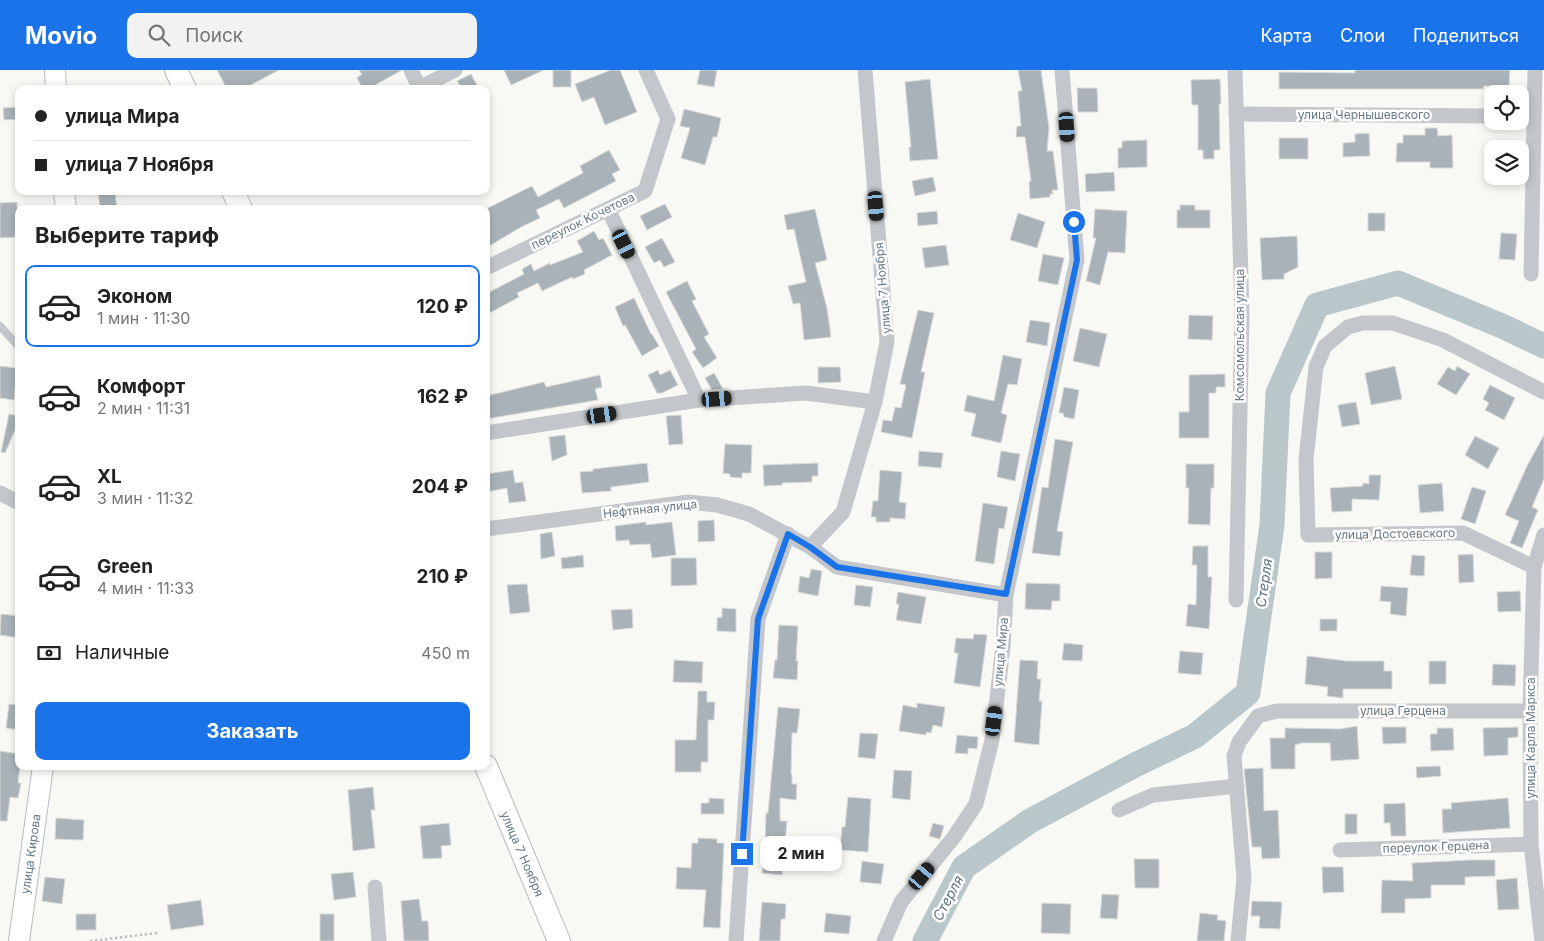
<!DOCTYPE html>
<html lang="ru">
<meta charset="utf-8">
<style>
:root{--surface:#fff;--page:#f2f2f2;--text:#222;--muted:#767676;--line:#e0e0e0;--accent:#1a73e8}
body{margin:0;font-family:Inter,sans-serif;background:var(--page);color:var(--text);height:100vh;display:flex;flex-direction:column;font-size:19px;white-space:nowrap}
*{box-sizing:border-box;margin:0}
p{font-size:16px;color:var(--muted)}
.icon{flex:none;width:28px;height:28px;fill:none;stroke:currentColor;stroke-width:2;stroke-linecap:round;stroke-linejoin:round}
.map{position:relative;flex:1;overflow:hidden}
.panel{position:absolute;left:15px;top:135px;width:475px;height:565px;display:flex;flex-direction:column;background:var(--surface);border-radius:10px;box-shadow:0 2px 8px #0003}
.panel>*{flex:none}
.top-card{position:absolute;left:15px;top:15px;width:475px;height:110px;border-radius:10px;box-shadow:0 2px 8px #0003;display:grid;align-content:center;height:110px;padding:0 20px;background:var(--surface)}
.tools{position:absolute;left:1484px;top:15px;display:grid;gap:10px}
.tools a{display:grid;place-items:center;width:45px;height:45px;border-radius:10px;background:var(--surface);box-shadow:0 2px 8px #0003;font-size:25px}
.end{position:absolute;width:22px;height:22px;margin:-11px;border:6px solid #1a73e8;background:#fff;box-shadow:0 0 0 2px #fff}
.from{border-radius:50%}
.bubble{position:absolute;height:35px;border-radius:10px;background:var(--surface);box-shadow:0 2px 8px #0003;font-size:16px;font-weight:700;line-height:35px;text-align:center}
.car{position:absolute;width:15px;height:30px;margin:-15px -8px;border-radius:6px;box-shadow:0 0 4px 1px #0007;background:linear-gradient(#222 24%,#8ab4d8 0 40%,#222 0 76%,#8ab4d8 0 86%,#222 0)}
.top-card b{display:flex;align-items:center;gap:18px;height:48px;font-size:19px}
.top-card b+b{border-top:1px solid var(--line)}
.top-card i{width:12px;height:12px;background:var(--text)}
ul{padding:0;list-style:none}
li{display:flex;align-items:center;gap:15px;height:82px;margin:0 10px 8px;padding:0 10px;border:2px solid transparent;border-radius:10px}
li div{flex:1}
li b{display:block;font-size:19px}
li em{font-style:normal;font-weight:700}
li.on{border-color:var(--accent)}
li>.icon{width:45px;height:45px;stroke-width:1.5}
h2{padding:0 20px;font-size:22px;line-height:60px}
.pay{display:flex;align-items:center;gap:12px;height:55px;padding:0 20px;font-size:19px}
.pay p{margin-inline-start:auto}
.action{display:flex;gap:10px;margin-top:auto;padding:10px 20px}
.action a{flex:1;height:58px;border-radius:10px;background:var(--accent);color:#fff;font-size:20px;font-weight:700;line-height:58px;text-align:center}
header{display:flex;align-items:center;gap:30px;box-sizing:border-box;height:70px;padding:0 25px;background:var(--accent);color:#fff}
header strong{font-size:24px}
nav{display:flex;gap:28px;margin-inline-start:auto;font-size:18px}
.search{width:350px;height:45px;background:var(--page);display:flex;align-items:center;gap:12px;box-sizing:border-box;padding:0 18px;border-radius:10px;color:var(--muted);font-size:19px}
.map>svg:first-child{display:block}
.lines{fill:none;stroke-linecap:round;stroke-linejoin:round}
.river{stroke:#b9c7ca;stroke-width:25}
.building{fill:#a9b2b8;stroke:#d9d9d7}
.secondary-casing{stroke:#b5bbbf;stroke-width:22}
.primary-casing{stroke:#b6bbbe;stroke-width:24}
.path{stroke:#bdc0c2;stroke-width:2.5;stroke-dasharray:2.5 2.5;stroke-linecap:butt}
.lane{stroke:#c3c7cb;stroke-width:8}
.street{stroke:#c3c7cb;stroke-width:15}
.secondary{stroke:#fff;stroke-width:20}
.primary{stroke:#fff;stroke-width:22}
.route{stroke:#1a73e8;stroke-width:6}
.labels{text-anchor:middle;stroke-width:5;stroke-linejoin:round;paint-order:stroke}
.street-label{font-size:12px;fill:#667987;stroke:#fff}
.water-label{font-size:14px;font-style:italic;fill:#5d747c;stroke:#fff}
</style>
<header>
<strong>Movio</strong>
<div class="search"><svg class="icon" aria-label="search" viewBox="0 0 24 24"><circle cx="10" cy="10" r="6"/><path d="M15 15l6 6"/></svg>Поиск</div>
<nav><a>Карта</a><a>Слои</a><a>Поделиться</a></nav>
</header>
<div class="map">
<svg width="1544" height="871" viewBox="0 0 1544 871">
<rect width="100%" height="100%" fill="#f8f8f5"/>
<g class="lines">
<polyline class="river" points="925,871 964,797 1030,751 1135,695 1195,666 1248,623 1272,455 1278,323 1317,235 1398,213 1502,256 1544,276"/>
</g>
<g class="building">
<polygon points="217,0 279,0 243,19 227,19"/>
<polygon points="359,0 402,0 375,15 377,19 363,19 357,8 362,4"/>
<polygon points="504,0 544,0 511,15"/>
<rect x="553" y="0" width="18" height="17"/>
<polygon points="611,0 620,0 637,42 605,55 594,27 582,32 575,14"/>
<polygon points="700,0 717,0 714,17 697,14"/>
<polygon points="1018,0 1041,0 1049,58 1047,81 1053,81 1058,120 1052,120 1053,124 1050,124 1050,127 1030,129 1029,112 1031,111 1025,67 1016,67 1017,56 1021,56 1018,21 1022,21"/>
<polygon points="1355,0 1510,0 1509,16 1484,16 1483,19 1279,19 1279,2 1355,3"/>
<polygon points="471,4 479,19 462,19 457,11"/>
<polygon points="930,9 938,89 910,91 909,77 911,77 905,12"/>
<polygon points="1220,9 1221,34 1219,34 1220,80 1214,80 1214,89 1203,89 1203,80 1198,80 1198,35 1192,35 1191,10"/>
<polygon points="1077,18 1097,18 1098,42 1078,42"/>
<polygon points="19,37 19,49 4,50 3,38"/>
<polygon points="684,39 721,48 717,67 713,67 705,95 681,88 690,58 680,56"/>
<polygon points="1425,58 1437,58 1438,66 1452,65 1453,98 1430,98 1430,92 1396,92 1397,73 1403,73 1403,65 1425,65"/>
<polygon points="1369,63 1370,86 1343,87 1343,73 1355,72 1355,64"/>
<rect x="1279" y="68" width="29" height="21"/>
<polygon points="1147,70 1147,97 1118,98 1118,78 1122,78 1122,71"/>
<polygon points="609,80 620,100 612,104 616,111 564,138 559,129 536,140 540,148 521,157 486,178 486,139 532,116 538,127 583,103 580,96"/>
<polygon points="1114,102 1115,121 1086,122 1085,104"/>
<polygon points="933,107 936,121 915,126 912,111"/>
<polygon points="98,121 115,121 117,139 100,139"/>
<polygon points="17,132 18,167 0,168 0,133"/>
<polygon points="665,134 672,147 647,160 640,146"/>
<polygon points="1180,135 1195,135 1195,140 1210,140 1210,158 1177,158 1177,140 1180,140"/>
<polygon points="815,139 827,190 815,193 827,238 831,267 804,270 800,233 793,234 788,216 806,212 794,159 787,160 784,145"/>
<polygon points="1095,139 1127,141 1125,183 1108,182 1100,215 1086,211 1096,168 1093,168"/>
<polygon points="937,141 938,154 918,156 917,143"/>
<polygon points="1018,143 1045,152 1037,178 1010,170"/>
<rect x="1368" y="143" width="17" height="18"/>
<polygon points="594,161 599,170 603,168 612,185 584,200 585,204 573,209 572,207 542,221 538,213 517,223 519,227 486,245 486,224 524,204 522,199 531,194 534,201 550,193 550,195 583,182 577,171"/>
<polygon points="1501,163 1517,164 1515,190 1499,189"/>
<polygon points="1297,166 1298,197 1284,204 1284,209 1262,210 1260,168"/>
<polygon points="662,168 675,192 664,197 660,190 654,193 645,177"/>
<polygon points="946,175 949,195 925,198 922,178"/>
<polygon points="1043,184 1064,188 1058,215 1038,211"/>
<polygon points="687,211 696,229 692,231 709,264 704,267 717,288 703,298 692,282 696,279 666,222"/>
<polygon points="634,228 651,264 652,264 659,276 642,286 625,255 623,256 615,237"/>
<polygon points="918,240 934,243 921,302 925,302 912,368 881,362 883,350 892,351 895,337 901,338 906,315 900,314"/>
<polygon points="1189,245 1213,246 1212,270 1188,269"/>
<polygon points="1030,250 1050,253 1047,276 1026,272"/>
<polygon points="1080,258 1107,264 1099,297 1073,291"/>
<polygon points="1003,285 1022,289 1017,315 1008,314 1001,343 1007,345 1001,373 971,366 976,344 964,341 967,325 994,331"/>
<polygon points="0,296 17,298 14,330 0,328"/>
<polygon points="1395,296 1402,329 1371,335 1365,303"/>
<polygon points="1457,296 1470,304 1456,325 1437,314 1448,297 1455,301"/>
<polygon points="818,297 840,297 841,312 818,313"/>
<polygon points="658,300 660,305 670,300 678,315 662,323 657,323 648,305"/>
<polygon points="714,303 723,319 712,320 705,308"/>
<polygon points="1225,304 1225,317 1216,317 1216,323 1209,323 1209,368 1179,368 1179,342 1189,342 1189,305"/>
<polygon points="600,305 602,317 595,319 598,330 486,349 486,326 544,312 546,317"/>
<polygon points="1490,315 1515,328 1504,350 1485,340 1489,333 1483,329"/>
<polygon points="1064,317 1079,320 1074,349 1064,347 1063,343 1059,343"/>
<polygon points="1356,332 1360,354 1342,357 1338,335"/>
<polygon points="9,344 19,346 19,361 15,360 5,383 1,382"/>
<polygon points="681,345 683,374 669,375 666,346"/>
<polygon points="565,365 567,385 552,391 549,367"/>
<polygon points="1544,365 1544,409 1532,437 1538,440 1522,478 1510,473 1519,451 1505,445 1527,396"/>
<polygon points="1475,366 1499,378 1488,399 1465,385"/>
<polygon points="1055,369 1073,372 1057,461 1063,462 1060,486 1032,483 1042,417 1048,418"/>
<polygon points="725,374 752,375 751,403 742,403 742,408 730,407 730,404 723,403"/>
<polygon points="919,381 943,383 941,398 918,396"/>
<polygon points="1001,381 1020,384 1015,411 997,407"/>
<polygon points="647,393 649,412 611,417 611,421 582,423 580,402 593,401 593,399"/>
<polygon points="818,393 818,406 812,406 812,412 782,413 782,415 764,416 763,395"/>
<polygon points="1186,394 1214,394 1214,418 1211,418 1210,455 1188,454 1189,418 1186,418"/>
<polygon points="513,400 515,413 523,412 526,431 509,433 507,418 486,422 486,404"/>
<polygon points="880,400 902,402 899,432 906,433 905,449 890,448 890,452 876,452 876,447 871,447 873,431 878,431"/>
<polygon points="1369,405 1381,405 1379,430 1352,429 1352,441 1332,442 1330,418 1363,416 1363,413 1369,414"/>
<polygon points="1442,413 1444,441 1420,443 1418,415"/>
<polygon points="1472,417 1486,421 1475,454 1461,449"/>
<polygon points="983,433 1008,437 1004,459 999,458 994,494 975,491"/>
<polygon points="714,450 715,471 698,472 698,451"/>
<polygon points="646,452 646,455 672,452 676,485 652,488 650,474 630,475 629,470 616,471 615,456"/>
<polygon points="552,462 555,486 541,489 540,464"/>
<polygon points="1193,476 1208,476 1208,507 1212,507 1209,559 1186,556 1188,534 1196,535 1197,495 1192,495"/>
<polygon points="1315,482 1332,482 1332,508 1315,509"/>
<polygon points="1473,484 1474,512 1459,513 1458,485"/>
<polygon points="583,485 584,497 562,499 561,488"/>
<polygon points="1412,485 1425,486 1424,506 1410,505"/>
<polygon points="671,488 696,488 697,515 671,516"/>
<polygon points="811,499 822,501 818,526 798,522 800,506 809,508"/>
<polygon points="1026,513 1060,514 1060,531 1052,531 1051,540 1025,539"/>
<polygon points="527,514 530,542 510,544 507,515"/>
<polygon points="856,515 873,517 870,537 854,535"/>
<polygon points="1381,516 1408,518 1406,546 1390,544 1391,532 1380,531"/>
<polygon points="1520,521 1521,541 1498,542 1497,522"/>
<polygon points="898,522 926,527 921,554 896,550 899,534 896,534"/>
<polygon points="722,538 736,539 736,562 717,561 717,548 722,547"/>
<polygon points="632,539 633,558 613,560 611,540"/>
<polygon points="1,544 19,546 19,568 0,565"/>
<rect x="1320" y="549" width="17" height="12"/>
<polygon points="779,555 798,556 796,591 798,591 797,610 773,608 775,590 777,590"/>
<polygon points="974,564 987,565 980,617 954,613 958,583 954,583 956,568 973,569"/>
<polygon points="1064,573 1083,575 1082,591 1062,590"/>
<polygon points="1180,581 1203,583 1201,605 1178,603"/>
<polygon points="1307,586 1346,591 1384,591 1384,601 1392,601 1392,619 1343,619 1343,628 1327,626 1328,617 1305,614"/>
<polygon points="674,590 703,592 702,613 673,612"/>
<polygon points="1020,590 1038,591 1037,609 1041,609 1039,631 1042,631 1039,675 1014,672"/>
<rect x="1429" y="591" width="17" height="23"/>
<polygon points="1493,594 1516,595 1515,616 1492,615"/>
<polygon points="698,621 707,621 707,632 715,632 714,650 708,650 708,692 701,692 701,702 675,702 675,670 696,670"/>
<polygon points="917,633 945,637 942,657 933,655 931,663 926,662 926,665 899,661 903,635 917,638"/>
<polygon points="9,634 19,635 19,660 6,658"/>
<polygon points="778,637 800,639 797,663 792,663 791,704 792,705 792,714 797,714 796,730 780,728 780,751 787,751 782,805 762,803 764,781 765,781 766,743 768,743"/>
<polygon points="1357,656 1359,689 1331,691 1330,673 1301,673 1295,675 1295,699 1271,699 1270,668 1285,668 1285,658 1340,659"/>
<polygon points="1382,657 1406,657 1406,673 1383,674"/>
<polygon points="1518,657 1518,667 1508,668 1508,685 1484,686 1483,658"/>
<polygon points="1437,658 1453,658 1454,680 1431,681 1430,664 1437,664"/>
<polygon points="860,663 878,664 875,689 858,687"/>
<polygon points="957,665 978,667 977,679 968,678 968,684 955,683"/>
<polygon points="0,681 19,684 19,696 20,696 18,713 21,713 18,728 10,727 7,751 0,751"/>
<polygon points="1440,696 1441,706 1417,708 1416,697"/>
<polygon points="1263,698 1264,741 1278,740 1280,788 1262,789 1261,777 1252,777 1244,699"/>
<polygon points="894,700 912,701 910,730 892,728"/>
<polygon points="373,717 375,740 371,740 375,778 353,781 348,720"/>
<polygon points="848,727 871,729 868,782 840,780 842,757 845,757"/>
<polygon points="709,728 724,729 724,744 701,744 701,733 709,733"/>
<polygon points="1508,728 1510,758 1443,763 1442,739 1452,739 1451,733"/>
<polygon points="1405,733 1406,766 1391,766 1390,753 1384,753 1384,734"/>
<rect x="1345" y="744" width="12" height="20"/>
<polygon points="56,748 84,750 83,770 55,769"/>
<polygon points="449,753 451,775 441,776 442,788 423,789 420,756"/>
<polygon points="933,753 944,756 940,769 929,766"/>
<polygon points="698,768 717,769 717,773 724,773 720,858 703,857 706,820 676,819 677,797 691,798 692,773 698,773"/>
<polygon points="1134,789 1159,789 1159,818 1135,818"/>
<polygon points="1471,790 1495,790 1495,806 1465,807 1465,815 1431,815 1431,828 1405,829 1405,843 1381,843 1382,810 1413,811 1412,793"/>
<polygon points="862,791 884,794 881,814 860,812"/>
<polygon points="1322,797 1343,797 1344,822 1323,823"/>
<polygon points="353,802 356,827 334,830 331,804"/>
<polygon points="45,807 65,809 62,834 42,831"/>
<polygon points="1517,808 1519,839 1498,840 1496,810"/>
<polygon points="1102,824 1119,825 1117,849 1100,848"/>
<polygon points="419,829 422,851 428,851 429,871 404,871 401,831"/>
<polygon points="201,830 204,855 171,860 167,835"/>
<polygon points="1252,831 1282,832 1280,859 1259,858 1260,846 1251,846"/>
<polygon points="762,832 786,834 785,849 781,849 780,871 759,871"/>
<polygon points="1042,833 1071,834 1070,864 1041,863"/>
<polygon points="826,843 851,846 849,864 824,862"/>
<polygon points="1200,843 1218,845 1217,850 1226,851 1224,871 1197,871"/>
<rect x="76" y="844" width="20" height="16"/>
<rect x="320" y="844" width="14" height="27"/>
</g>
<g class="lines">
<g class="secondary-casing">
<g id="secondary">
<polyline points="55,0 56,19"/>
<polyline points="64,121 66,139"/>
<polyline points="19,871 43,696"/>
</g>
</g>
<g class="primary-casing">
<g id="primary">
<polyline points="176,0 185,19"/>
<polyline points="233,121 241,139"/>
<polyline points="486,696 559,871"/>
</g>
</g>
<polyline class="path" points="90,871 157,863"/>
<polyline class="lane" points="0,256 19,277"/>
<g class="street">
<polyline points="411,0 419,17"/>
<polyline points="1235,0 1242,245 1236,530"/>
<polyline points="417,19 455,0"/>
<polyline points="1236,44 1492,46"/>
<polyline points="608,139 699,330"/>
<polyline points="486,198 645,121 668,49 646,0"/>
<polyline points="1531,204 1535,0"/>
<polyline points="486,363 699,330 806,323 875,332"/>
<polyline points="0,423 19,433"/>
<polyline points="486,459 689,432 717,435 749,444 810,477 837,497 1006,525"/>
<polyline points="810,477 843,442 875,332 887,272 865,0"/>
<polyline points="1534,497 1463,463 1308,465 1306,389 1316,297 1325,276 1348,257 1363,253 1393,253 1443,270 1544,322"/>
<polyline points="1119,740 1153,725 1237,716"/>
<polyline points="1340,780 1531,774"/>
<polyline points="375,817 379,871"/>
<polyline points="736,871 758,549 788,464"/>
<polyline points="884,871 901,832 954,767 976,734 992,670 1003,577 1006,525 1077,190 1062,0"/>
<polyline points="1238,871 1244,808 1234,686 1239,672 1258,646 1277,641 1530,641"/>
<polyline points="1542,871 1531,774 1530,641 1534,497 1544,465"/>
</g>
<use href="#secondary" class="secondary"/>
<use href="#primary" class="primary"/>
</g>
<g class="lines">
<polyline class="route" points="742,784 758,549 788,464 810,477 837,497 1006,524 1077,190 1074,152"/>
</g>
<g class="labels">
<g class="street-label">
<text x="1364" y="49">улица Чернышевского</text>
<text transform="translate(583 151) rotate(-26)" y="4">переулок Кочетова</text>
<text transform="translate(883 218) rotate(-95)" y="4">улица 7 Ноября</text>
<text transform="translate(1240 265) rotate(-90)" y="4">Комсомольская улица</text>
<text transform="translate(650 439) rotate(-6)" y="4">Нефтяная улица</text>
<text transform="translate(1395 464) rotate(-1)" y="4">улица Достоевского</text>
<text transform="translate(1001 582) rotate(-85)" y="4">улица Мира</text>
<text x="1403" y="645">улица Герцена</text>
<text transform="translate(1531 668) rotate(-90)" y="4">улица Карла Маркса</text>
<text transform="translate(1436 777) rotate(-2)" y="4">переулок Герцена</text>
<text transform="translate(31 784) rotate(-82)" y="4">улица Кирова</text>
<text transform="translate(522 784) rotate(67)" y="4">улица 7 Ноября</text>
</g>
<g class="water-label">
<text transform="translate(1264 513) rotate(-82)" y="5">Стерля</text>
<text transform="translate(948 828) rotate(-62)" y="5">Стерля</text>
</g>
</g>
</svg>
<div class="tools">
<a><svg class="icon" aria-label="locate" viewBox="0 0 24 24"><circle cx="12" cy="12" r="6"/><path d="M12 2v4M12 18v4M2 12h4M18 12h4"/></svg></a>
<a><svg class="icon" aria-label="layers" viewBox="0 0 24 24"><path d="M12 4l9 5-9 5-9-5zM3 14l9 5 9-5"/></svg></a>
</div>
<i class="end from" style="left:1074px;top:152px"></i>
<i class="end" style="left:742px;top:784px"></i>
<div class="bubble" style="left:760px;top:766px;width:82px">2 мин</div>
<i class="car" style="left:1067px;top:57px;rotate:176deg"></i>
<i class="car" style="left:876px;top:136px;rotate:175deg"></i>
<i class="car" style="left:624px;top:174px;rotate:154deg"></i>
<i class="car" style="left:717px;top:329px;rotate:86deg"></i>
<i class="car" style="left:602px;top:345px;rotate:81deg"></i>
<i class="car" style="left:994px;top:651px;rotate:7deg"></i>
<i class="car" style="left:922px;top:806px;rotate:40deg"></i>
<div class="top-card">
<b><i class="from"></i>улица Мира</b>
<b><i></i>улица 7 Ноября</b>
</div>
<section class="panel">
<h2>Выберите тариф</h2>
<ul>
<li class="on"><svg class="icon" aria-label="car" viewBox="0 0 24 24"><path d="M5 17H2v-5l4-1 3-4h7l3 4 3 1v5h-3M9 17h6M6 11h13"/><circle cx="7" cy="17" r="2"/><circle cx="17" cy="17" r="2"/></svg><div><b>Эконом</b><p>1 мин · 11:30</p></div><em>120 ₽</em></li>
<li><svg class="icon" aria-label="car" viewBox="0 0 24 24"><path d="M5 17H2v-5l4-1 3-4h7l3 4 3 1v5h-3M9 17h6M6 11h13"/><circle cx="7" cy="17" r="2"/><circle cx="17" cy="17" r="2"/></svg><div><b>Комфорт</b><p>2 мин · 11:31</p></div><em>162 ₽</em></li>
<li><svg class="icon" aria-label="car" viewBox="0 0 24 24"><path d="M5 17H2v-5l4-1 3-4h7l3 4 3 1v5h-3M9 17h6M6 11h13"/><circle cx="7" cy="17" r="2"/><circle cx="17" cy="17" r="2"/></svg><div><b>XL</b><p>3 мин · 11:32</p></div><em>204 ₽</em></li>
<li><svg class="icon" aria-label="car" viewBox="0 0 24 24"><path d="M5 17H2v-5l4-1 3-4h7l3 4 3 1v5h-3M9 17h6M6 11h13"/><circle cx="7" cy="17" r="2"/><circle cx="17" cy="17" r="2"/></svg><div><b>Green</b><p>4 мин · 11:33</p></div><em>210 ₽</em></li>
</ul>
<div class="pay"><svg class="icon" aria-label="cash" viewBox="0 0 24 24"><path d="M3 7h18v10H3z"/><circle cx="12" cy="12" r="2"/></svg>Наличные<p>450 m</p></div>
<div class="action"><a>Заказать</a></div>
</section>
</div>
